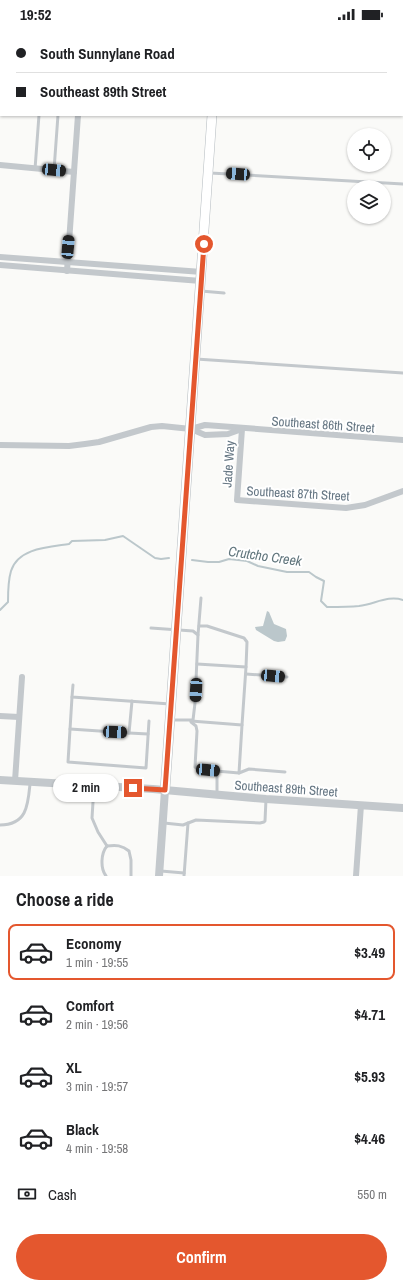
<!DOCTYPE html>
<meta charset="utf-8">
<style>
:root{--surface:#fff;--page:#f6f6f6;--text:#202124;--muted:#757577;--line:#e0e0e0;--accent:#e4572e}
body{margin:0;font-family:"Archivo Narrow",sans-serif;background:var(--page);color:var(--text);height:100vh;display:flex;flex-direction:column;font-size:15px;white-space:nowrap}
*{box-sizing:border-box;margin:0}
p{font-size:13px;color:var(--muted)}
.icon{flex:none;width:22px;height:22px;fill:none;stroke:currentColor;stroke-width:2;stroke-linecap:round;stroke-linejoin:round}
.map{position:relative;height:848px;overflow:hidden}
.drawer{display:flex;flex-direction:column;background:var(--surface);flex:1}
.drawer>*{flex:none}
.hud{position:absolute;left:0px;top:0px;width:403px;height:88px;box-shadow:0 1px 3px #0004;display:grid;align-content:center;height:88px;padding:0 16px;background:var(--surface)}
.tools{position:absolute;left:347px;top:100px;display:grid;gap:8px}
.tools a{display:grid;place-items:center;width:44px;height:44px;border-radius:50%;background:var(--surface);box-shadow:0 1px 3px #0004;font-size:20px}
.end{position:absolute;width:18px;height:18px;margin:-9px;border:5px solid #e4572e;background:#fff;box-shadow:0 0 0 2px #fff}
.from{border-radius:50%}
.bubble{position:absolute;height:28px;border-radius:14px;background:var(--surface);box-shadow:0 1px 3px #0004;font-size:13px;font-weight:700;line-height:28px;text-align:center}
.car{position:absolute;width:12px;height:24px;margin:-12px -6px;border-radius:5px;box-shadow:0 0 3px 1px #0007;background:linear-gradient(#222 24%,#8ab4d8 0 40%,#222 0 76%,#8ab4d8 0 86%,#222 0)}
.hud b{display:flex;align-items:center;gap:14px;height:38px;font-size:15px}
.hud b+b{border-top:1px solid var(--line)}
.hud i{width:10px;height:10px;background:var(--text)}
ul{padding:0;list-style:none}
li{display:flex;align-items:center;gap:12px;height:56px;margin:0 8px 6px;padding:0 8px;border:2px solid transparent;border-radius:8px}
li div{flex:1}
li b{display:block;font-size:15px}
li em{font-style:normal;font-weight:700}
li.current{border-color:var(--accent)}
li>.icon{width:36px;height:36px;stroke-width:1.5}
h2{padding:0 16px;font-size:18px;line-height:48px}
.pay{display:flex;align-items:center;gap:10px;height:44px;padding:0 16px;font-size:15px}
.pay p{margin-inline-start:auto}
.primary-button{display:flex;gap:8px;margin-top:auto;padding:8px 16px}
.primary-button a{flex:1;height:46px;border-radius:24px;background:var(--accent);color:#fff;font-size:16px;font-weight:700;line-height:46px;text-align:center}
.status{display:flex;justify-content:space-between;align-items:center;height:28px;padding:0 20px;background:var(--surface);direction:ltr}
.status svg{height:11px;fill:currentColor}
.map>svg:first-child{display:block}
.water{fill:#bbc7cb}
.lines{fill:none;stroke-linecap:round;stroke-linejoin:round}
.stream{stroke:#bbc7cb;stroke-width:2}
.secondary-casing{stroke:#b3babf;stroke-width:10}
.service{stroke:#c3c8cc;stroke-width:3}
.minor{stroke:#c3c8cc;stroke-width:6}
.tertiary{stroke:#c3c8cc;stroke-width:8}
.secondary{stroke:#fff;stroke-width:9}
.route{stroke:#e4572e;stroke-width:5}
.labels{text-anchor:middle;stroke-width:4;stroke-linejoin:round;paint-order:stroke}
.street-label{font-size:13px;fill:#657683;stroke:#fff}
.water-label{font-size:14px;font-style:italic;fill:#60757c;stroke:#fff}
</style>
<div class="status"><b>19:52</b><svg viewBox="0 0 49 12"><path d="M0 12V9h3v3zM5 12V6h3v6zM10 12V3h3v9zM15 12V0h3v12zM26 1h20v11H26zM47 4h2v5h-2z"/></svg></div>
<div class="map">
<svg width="403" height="848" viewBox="0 0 403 848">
<rect width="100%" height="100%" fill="#fafaf8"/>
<polygon class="water" points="267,583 269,584 274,596 286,601 287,608 285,613 278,614 274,613 256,602 255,599 263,598"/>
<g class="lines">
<g class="stream">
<path d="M192,532L208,534H219L229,531L247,533L258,538L287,544H309L316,549L324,553L321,573L327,579C338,579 349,579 359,578C375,576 388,567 403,572"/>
<path d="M0,582L8,574C8,564 8,553 11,543C18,520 49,519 69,516L72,513L105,512L123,508L155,530L161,531L169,530"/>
</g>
<g class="secondary-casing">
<g id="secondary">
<polyline points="218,1 218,0"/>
<polyline points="165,762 212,87"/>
</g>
</g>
<g class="service">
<polyline points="35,141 39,87"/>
<polyline points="54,142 58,87"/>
<polyline points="210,145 403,156"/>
<polyline points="201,263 224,265"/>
<polyline points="196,331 403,345"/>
<polyline points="199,598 207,598 244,610 247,614 246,639"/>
<polyline points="151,600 193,603 198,607 195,675 193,692 172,692"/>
<polyline points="198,607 201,570"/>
<polyline points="197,636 246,639 242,697"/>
<polyline points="246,646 287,649"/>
<polyline points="73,657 72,669 170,676"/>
<polyline points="72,669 68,734 146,740 149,693"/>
<polyline points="191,693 242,697 239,745 216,743"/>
<polyline points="191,694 196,698 197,703 195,739 199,742 217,744 217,765"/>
<polyline points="70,701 129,705 132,673"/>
<polyline points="129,705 148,706"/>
<polyline points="239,745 249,741 285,744"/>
<polyline points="94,758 92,790 98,804 107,818"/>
<polyline points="164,795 183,797 196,792 260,795 264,794 265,793 266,771"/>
<path d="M0,797C27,797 28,777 30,756"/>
<path d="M107,818C116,817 122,817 129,823L131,832V848"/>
<polyline points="161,843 184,845"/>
<path d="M106,848C100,840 101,825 107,818"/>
<polyline points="184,848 188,795"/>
</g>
<g class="minor">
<polyline points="85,1 85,0"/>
<polyline points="0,137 74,144"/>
<polyline points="0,229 202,244"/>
<polyline points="0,237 201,253"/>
<polyline points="67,243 78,87"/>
<polyline points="191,401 205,397 403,412"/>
<polyline points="242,401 237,472 346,480 365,477 403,463"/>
<polyline points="0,417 69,418 85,416 99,414 151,399 162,398 191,401 205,407 228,406 242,401"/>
<polyline points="0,688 19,689"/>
<polyline points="15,753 22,649"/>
<polyline points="356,848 361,777"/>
</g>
<g class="tertiary">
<polyline points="0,752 153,761 266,771 403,780"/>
<polyline points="159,848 165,762"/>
</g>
<use href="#secondary" class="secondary"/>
</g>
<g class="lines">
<polyline class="route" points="133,760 165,762 204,216"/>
</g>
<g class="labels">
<g class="street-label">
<text transform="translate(323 396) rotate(4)" y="5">Southeast 86th Street</text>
<text transform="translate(228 436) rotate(-86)" y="5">Jade Way</text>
<text transform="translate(298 465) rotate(3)" y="5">Southeast 87th Street</text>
<text transform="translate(286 760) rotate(4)" y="5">Southeast 89th Street</text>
</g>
<g class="water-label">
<text transform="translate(265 528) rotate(8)" y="5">Crutcho Creek</text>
</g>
</g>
</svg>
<div class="tools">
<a><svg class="icon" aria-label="locate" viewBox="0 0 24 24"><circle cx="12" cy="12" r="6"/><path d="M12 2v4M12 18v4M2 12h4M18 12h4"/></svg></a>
<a><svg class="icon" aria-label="layers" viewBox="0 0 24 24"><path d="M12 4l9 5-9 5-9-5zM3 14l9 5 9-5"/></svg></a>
</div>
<i class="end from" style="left:204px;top:216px"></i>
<i class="end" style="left:133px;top:760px"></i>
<div class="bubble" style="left:53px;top:746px;width:66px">2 min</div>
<i class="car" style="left:54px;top:142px;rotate:95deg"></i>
<i class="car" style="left:238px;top:146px;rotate:274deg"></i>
<i class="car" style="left:68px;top:219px;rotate:5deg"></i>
<i class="car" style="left:273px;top:648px;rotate:95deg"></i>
<i class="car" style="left:196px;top:662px;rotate:183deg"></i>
<i class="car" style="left:115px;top:704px;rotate:93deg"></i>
<i class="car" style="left:208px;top:742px;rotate:95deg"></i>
<div class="hud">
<b><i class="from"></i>South Sunnylane Road</b>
<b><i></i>Southeast 89th Street</b>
</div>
</div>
<section class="drawer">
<h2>Choose a ride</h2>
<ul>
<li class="current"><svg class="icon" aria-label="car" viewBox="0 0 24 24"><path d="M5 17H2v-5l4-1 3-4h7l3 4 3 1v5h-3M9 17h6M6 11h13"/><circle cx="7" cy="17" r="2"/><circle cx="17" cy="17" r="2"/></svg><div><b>Economy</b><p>1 min · 19:55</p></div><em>$3.49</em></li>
<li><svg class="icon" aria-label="car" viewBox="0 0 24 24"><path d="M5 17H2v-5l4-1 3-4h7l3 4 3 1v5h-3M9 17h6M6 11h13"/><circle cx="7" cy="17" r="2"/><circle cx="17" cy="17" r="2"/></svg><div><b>Comfort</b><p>2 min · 19:56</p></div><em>$4.71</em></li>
<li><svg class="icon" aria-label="car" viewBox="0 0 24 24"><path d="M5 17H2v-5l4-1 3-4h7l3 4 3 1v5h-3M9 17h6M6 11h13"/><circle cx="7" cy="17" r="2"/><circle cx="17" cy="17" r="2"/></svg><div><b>XL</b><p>3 min · 19:57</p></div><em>$5.93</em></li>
<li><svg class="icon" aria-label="car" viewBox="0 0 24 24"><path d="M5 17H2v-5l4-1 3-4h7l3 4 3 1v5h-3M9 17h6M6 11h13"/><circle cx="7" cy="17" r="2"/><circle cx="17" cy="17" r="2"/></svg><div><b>Black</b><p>4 min · 19:58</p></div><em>$4.46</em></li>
</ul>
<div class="pay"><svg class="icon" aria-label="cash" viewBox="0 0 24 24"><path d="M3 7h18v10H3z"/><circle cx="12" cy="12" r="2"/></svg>Cash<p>550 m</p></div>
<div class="primary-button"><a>Confirm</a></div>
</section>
